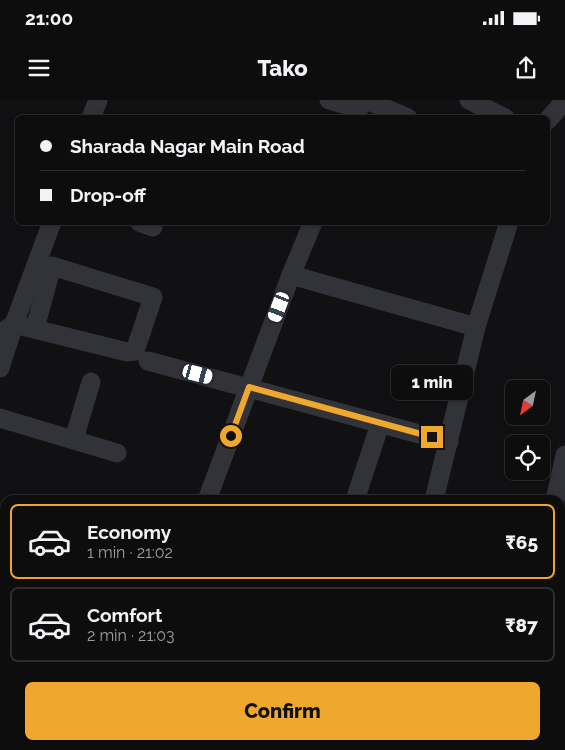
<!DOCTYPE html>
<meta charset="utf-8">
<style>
:root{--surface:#0d0d0e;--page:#161617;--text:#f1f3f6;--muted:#9a9c9e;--line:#2d2d2e;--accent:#efa82d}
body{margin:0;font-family:Raleway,sans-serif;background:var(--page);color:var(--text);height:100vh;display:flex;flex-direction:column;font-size:19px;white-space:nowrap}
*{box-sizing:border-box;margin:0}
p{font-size:16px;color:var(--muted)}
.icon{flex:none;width:28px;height:28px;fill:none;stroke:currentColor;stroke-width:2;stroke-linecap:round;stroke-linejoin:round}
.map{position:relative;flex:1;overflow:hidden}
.panel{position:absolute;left:0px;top:395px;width:565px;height:255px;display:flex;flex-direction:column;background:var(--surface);border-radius:15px 15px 0 0;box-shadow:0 2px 8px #0003,0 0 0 1px var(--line)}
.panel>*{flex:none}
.banner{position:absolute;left:15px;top:15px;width:535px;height:110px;border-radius:8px;box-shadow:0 2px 8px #0003,0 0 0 1px var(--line);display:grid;align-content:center;height:110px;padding:0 25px;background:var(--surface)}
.needle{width:32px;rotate:213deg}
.controls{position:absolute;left:505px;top:280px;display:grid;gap:10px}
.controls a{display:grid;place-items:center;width:45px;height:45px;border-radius:8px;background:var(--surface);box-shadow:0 2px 8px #0003,0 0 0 1px var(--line);font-size:25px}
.end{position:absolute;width:22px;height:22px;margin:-11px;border:6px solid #efa82d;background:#111;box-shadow:0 0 0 2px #111}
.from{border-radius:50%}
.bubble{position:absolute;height:35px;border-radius:8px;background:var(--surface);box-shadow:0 2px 8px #0003,0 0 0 1px var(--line);font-size:16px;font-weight:800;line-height:35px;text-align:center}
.car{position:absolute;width:15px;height:30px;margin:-15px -8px;border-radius:6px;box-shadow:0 0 4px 1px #0007;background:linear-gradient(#fff 24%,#345 0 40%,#fff 0 76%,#345 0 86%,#fff 0)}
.banner b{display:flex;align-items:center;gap:18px;height:48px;font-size:19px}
.banner b+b{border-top:1px solid var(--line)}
.banner i{width:12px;height:12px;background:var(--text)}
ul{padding:9px 0 0;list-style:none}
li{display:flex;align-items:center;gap:15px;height:75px;margin:0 10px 8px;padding:0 15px;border:2px solid var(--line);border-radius:8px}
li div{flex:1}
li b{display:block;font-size:19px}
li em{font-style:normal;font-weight:800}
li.current{border-color:var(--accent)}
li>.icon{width:45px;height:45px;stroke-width:1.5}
.button{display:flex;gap:10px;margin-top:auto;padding:10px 25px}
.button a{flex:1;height:58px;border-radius:8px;background:var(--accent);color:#111;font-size:20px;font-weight:800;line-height:58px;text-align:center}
.status{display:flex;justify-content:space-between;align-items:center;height:35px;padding:0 25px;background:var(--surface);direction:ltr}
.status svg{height:14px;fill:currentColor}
header{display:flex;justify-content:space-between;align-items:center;height:65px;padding:0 25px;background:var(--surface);font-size:22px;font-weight:800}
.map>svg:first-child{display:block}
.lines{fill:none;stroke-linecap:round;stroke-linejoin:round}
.street{stroke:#323338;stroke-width:19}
.route{stroke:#efa82d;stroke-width:6}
</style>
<div class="status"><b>21:00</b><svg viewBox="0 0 49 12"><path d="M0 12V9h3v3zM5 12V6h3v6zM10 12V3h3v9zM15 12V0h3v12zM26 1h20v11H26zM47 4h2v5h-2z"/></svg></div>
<header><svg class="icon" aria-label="menu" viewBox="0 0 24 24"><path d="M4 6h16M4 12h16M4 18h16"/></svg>Tako<svg class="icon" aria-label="share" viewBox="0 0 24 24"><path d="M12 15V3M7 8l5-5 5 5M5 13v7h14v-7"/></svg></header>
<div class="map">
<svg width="565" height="650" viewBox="0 0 565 650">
<rect width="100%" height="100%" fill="#111113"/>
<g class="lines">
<g class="street">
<polyline points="329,0 359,9"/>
<polyline points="366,0 408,18"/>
<polyline points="469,0 505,18"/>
<polyline points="91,18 98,0"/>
<polyline points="548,20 565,0"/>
<polyline points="139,122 153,127"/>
<polyline points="291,175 476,227"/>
<polyline points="0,234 14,224 127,252 135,251 153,197 52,166 35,228"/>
<polyline points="148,261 449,342"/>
<polyline points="0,268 14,224 52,122"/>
<polyline points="0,318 117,353"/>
<polyline points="74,339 91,282"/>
<polyline points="207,400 291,175 313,122"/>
<polyline points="355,400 380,324"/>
<polyline points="434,400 476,227 509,122"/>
<polyline points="555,400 565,355"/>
<polyline points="0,474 5,476"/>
<polyline points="560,533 565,533"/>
<polyline points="0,539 5,540"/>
<polyline points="0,593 5,594"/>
<polyline points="560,644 565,646"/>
<polyline points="212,645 226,650"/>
<polyline points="115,650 116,645"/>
<polyline points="268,650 270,645"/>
<polyline points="368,650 369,645"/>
<polyline points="491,650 492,645"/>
</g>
</g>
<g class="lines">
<polyline class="route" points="231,336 249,287 432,337"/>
</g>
</svg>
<div class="controls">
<a><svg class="needle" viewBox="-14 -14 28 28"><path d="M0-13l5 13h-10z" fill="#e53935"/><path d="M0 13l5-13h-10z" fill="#9a9c9e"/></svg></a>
<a><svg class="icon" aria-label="locate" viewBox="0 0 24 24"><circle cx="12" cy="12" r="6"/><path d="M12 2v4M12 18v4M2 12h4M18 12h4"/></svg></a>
</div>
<i class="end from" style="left:231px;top:336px"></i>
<i class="end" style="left:432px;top:337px"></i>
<div class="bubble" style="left:391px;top:265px;width:82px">1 min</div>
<i class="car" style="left:279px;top:207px;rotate:201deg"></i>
<i class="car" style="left:198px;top:274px;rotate:105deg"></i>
<div class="banner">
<b><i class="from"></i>Sharada Nagar Main Road</b>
<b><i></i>Drop-off</b>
</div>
<section class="panel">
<ul>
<li class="current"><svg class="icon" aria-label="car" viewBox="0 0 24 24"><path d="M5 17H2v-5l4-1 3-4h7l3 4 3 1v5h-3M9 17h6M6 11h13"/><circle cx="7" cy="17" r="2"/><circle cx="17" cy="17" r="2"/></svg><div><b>Economy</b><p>1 min · 21:02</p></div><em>₹65</em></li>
<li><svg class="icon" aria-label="car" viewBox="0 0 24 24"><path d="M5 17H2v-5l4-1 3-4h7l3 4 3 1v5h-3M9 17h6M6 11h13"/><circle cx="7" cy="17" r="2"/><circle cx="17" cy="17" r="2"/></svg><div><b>Comfort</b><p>2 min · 21:03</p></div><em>₹87</em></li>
</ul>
<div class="button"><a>Confirm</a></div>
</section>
</div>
